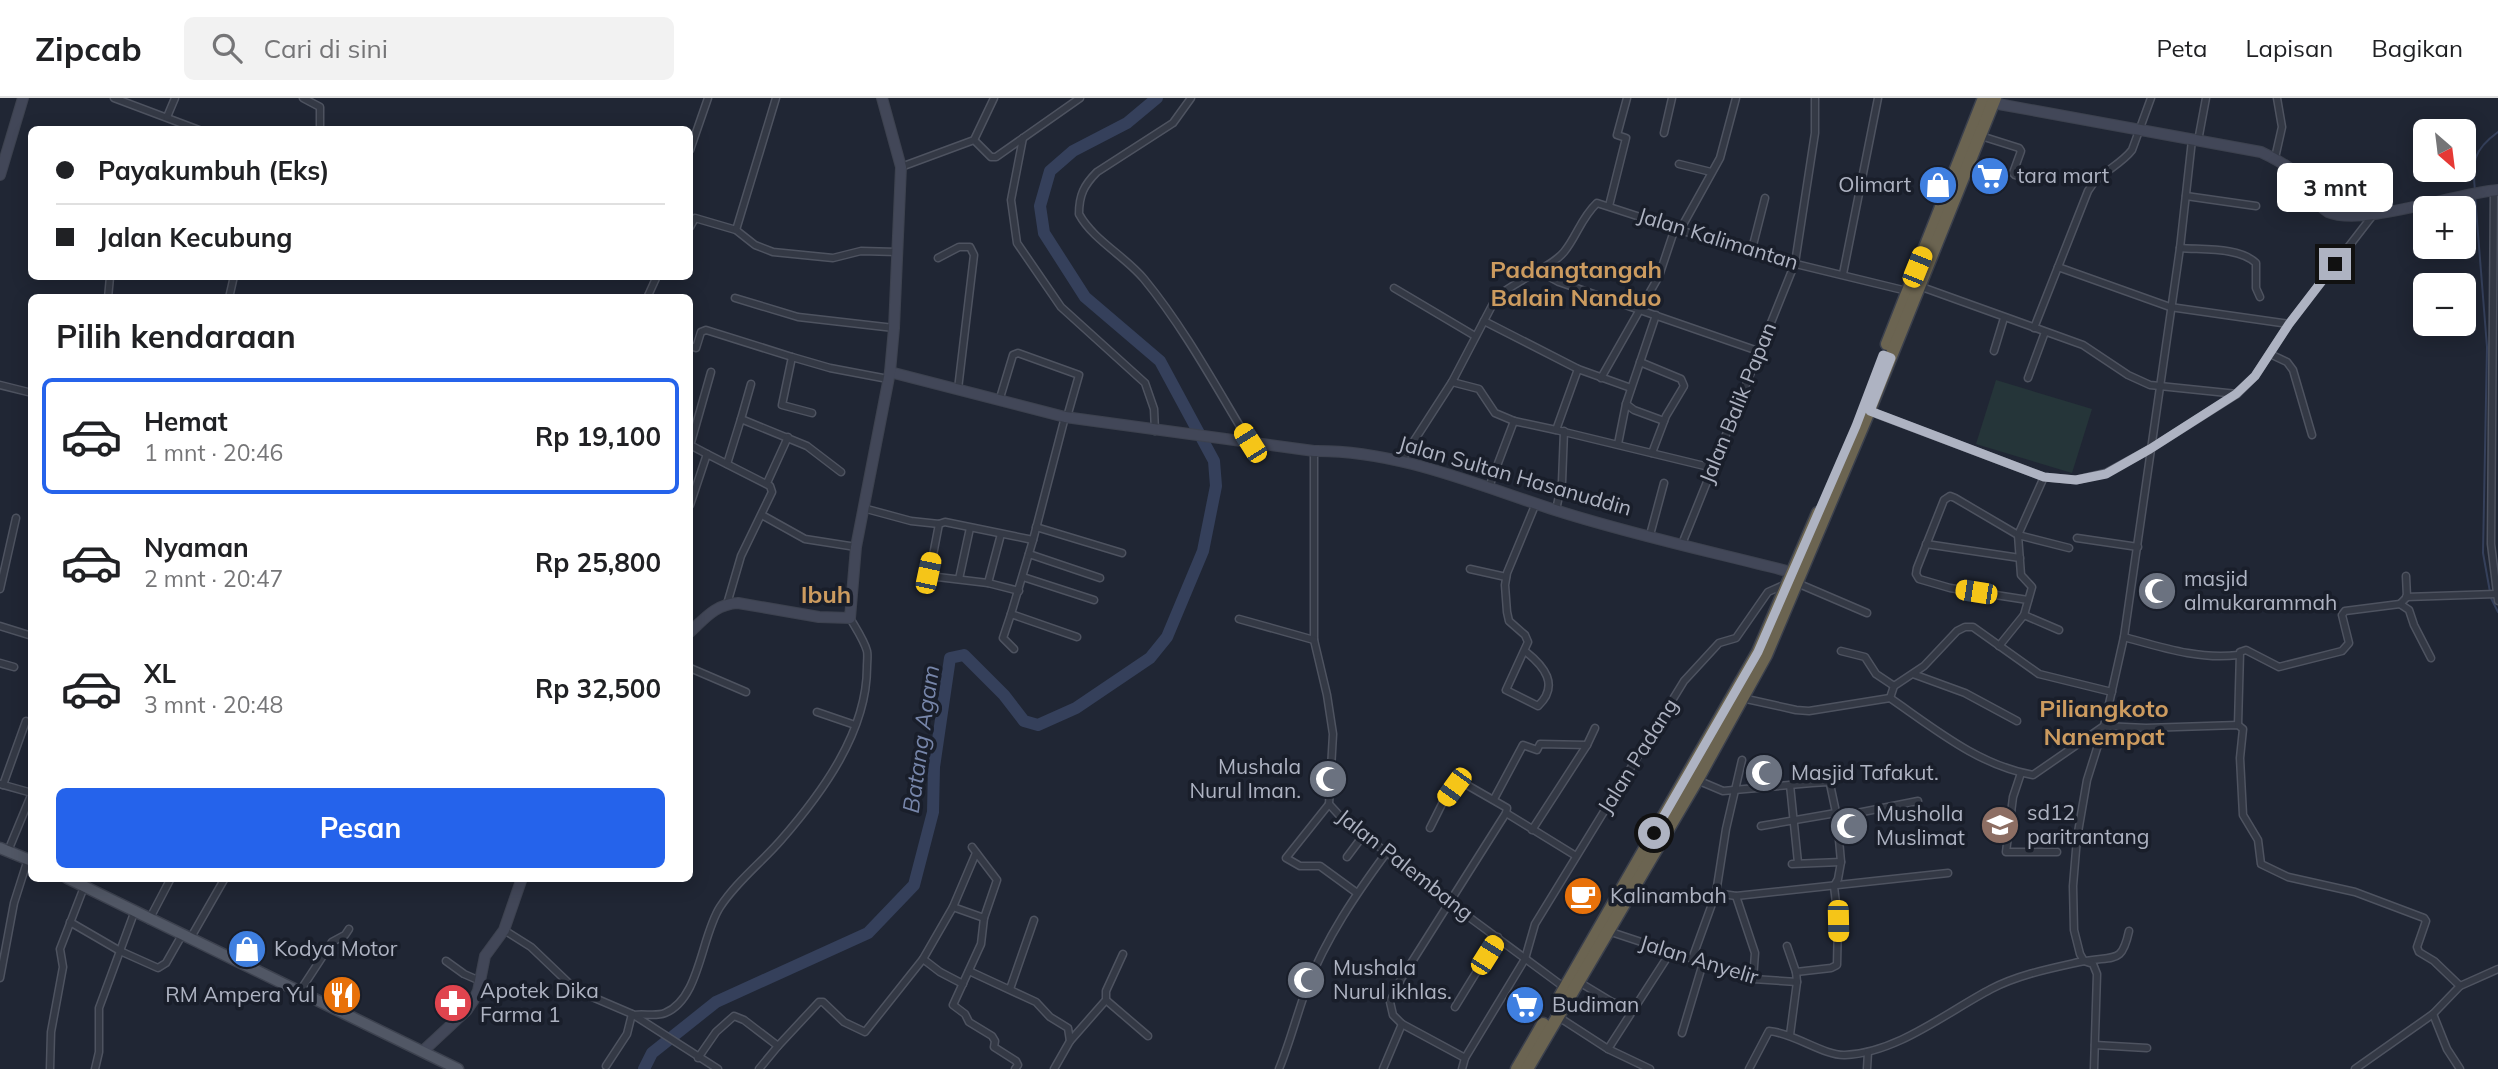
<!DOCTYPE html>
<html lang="id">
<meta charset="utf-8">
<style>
:root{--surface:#fff;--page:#f2f2f2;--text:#202124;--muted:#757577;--line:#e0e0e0;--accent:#2563eb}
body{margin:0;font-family:Mulish,sans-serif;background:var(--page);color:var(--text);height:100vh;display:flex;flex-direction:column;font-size:26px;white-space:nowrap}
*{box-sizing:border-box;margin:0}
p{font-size:23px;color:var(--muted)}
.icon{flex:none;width:38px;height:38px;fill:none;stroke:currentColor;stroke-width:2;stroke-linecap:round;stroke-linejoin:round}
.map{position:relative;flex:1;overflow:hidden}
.details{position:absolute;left:28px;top:196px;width:665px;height:588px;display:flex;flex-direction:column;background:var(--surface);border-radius:10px;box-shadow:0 4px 18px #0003}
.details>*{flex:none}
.hud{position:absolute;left:28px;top:28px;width:665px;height:154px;border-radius:10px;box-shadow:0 4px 18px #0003;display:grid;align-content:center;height:154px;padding:0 28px;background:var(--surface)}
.needle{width:46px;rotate:152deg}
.buttons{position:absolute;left:2413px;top:21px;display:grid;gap:14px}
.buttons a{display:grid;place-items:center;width:63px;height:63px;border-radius:10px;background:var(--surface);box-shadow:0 4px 18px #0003;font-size:35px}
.end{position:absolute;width:32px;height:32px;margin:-16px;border:9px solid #aeb3c2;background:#111;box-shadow:0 0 0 4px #111}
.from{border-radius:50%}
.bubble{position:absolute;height:49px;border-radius:10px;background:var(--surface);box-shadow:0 4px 18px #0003;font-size:23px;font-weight:700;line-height:49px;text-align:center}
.car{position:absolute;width:21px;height:42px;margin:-21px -10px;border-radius:9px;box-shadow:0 0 5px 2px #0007;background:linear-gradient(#f5c518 24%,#345 0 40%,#f5c518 0 76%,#345 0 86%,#f5c518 0)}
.hud b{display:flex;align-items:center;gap:24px;height:66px;font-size:26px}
.hud b+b{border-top:2px solid var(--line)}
.hud i{width:18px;height:18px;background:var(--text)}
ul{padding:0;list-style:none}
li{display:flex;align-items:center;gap:21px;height:116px;margin:0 14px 10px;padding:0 14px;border:4px solid transparent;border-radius:10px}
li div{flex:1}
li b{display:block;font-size:26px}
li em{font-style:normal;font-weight:700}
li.selected{border-color:var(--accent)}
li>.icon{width:63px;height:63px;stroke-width:1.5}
h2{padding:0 28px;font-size:32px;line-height:84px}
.button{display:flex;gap:14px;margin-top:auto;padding:14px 28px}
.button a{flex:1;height:80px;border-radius:10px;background:var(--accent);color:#fff;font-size:28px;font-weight:700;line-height:80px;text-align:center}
header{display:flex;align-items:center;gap:42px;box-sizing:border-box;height:98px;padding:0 35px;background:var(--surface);border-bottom:2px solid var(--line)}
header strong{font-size:33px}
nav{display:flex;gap:38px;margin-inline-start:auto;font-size:24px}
.search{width:490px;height:63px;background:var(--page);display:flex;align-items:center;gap:18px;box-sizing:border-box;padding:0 24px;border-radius:10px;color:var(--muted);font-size:26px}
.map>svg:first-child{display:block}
.green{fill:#253539}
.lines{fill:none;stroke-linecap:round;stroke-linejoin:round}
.stream{stroke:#35405b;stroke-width:2}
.river{stroke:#35405b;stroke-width:12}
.street-casing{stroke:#4e5360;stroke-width:9}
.secondary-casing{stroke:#3d424f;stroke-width:12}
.primary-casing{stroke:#3d424f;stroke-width:13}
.highway-casing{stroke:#3b404d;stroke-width:15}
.street{stroke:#343945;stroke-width:6}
.secondary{stroke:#424758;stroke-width:10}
.primary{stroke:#515765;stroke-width:10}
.highway{stroke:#6b6451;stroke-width:12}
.route{stroke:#aeb3c2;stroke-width:9}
.labels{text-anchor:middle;stroke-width:7;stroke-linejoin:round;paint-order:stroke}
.poi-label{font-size:21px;fill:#aeb3c2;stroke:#191e2a;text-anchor:start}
.street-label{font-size:21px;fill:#aeb3c2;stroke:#191e2a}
.water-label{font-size:23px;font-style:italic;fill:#7786aa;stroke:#191e2a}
.quarter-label{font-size:24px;font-weight:bold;fill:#cc9b5f;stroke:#191e2a}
</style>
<header>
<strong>Zipcab</strong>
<div class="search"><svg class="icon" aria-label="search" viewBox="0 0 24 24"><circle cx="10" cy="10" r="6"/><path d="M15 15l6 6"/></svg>Cari di sini</div>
<nav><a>Peta</a><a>Lapisan</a><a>Bagikan</a></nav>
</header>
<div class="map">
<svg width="2498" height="971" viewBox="0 0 2498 971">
<rect width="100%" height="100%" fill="#202634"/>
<polygon class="green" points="1996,282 2092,311 2072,375 1976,346"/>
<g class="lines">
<g class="stream">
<path d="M2475,93C2472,64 2473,52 2498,34"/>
<polyline points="2475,98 2487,249 2483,455 2490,494"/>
<polyline points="2491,500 2498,514"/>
</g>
<polyline class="river" points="644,971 652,955 716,904 868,835 914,787 933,714 934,669 950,560 964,557 1004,597 1024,623 1038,627 1076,610 1150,560 1167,539 1203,453 1216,388 1214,363 1160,263 1085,199 1044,135 1040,108 1050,73 1073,53 1127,25 1157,0"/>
<g class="street-casing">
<g id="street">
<polyline points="114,0 199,32"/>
<polyline points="303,0 320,9 320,32"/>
<path d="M1191,0L1173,25L1097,74C1084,87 1079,97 1079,116C1093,142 1125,158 1144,181C1185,231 1216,289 1250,345"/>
<polyline points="167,19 175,0"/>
<polyline points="1664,35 1672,0"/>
<polyline points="1981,38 2019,50 2021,53 2013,75 2015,77 2027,81"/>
<polyline points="1023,40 1011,102 1017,145 1061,209 1145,285 1154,311 1155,333"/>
<polyline points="974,42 991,59 996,59 1080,0"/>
<polyline points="2198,43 2206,0"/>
<polyline points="690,52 708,0"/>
<polyline points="2275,60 2282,29 2277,0"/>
<polyline points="1679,66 1711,74"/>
<polyline points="901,69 974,42 994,0"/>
<polyline points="2494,92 2491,446 2498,503"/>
<polyline points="2186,98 2256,108"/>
<polyline points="1609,108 1626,40 1617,37 1627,0"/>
<polyline points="690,129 695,120 736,132 755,147 773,154 833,160 861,153 897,154"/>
<polyline points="736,132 776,0"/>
<polyline points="1680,132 1720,60 1736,0"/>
<path d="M2180,150C2203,152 2239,149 2256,165V190L2260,199"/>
<polyline points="1751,155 1765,100"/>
<polyline points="938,160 959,149 970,149 974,157 958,291"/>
<polyline points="2058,169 2170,209 2289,226"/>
<polyline points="1537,172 1559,184 1758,253"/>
<polyline points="1843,176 1878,0"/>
<polyline points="1919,188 2083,247 2128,277 2150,287 2237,296"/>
<polyline points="1394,190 1475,238"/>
<polyline points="108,200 110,179"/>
<polyline points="229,200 234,178"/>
<polyline points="647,200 657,178"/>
<polyline points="735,200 798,219 894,230"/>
<polyline points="1484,223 1578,271 1631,290"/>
<path d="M2034,230L2088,93C2098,75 2120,68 2132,52L2151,0"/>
<polyline points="690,248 696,250 701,234 706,232 792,259"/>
<polyline points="1994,253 2004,220"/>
<polyline points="2270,256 2287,264 2293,272 2312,337"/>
<polyline points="1640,264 1681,281 1684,288 1666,318 1652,355"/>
<polyline points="1601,280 1659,178 1675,130"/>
<polyline points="2028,280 2045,234"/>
<polyline points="1452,284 1479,291 1495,315 1514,323"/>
<polyline points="0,287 32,295"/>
<polyline points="1000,300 1013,257 1018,255 1079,277 1067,319"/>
<polyline points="1626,306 1634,312 1664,323"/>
<polyline points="1869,313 2044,379 2076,382 2106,375 2150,351 2237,296 2255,278 2289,226 2373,117"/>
<polyline points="812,315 782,307 792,259 830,270 888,281"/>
<polyline points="1065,319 1033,442 1011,516 1077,539"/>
<polyline points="741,321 751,286"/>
<polyline points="1556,332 1713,370"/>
<polyline points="1618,346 1626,306 1656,217"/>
<polyline points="690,347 707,356"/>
<polyline points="690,348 711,274"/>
<polyline points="1314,353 1314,542 1327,597 1333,636 1329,706 1339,717 1450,805 1565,890"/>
<path d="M1401,363L1452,284L1496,200C1514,183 1551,170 1564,154C1577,138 1581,120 1597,105L1751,155L1907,193"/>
<polyline points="727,366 741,321 807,348 841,374"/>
<polyline points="767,385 788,339"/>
<polyline points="1489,389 1514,323 1556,332 1578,271"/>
<polyline points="690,407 707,356 770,388 772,394 741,458 727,506"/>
<polyline points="863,410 911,423 939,426"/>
<polyline points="1556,412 1562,384 1564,333"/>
<polyline points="762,417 805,441 856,449"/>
<polyline points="1036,429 1122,455"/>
<polyline points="1650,437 1664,385"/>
<polyline points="2077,440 2138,449"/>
<polyline points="1682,446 1795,165 1815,35 1815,0"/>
<polyline points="1926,446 2020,460"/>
<polyline points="1029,456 1100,480"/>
<polyline points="1470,471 1506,479"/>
<polyline points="2406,478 2407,499 2400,506 2409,512 2414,527 2431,560"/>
<polyline points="1023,479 1094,502"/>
<polyline points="959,481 970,430"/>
<polyline points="988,485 1001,436"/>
<polyline points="1797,485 1867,515"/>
<polyline points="0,491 16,420"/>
<polyline points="1019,493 988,485 929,478 939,426 945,424 1033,442"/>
<polyline points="2406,499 2496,496"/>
<polyline points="2028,502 1950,490 1919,481 1916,476 1917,470 1944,402 1950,398 1955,400 2018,437 2069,450"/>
<polyline points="1011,516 1003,540 1014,551"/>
<polyline points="2024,517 2059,532"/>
<polyline points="1239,521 1314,542"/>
<polyline points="0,528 32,538"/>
<path d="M2124,539C2161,549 2199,562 2238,557"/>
<polyline points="1999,548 2024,517 2032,489 2021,477 2018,437 2044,379"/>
<path d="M1525,553C1544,568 1560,587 1538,608L1506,592L1528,544L1525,537L1509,523L1507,514L1505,487L1507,475L1536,405"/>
<polyline points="1841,553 1865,559 1876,576 1894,588"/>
<polyline points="0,565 14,569"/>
<polyline points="690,570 746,594"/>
<polyline points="1913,576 1965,595 2017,623"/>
<path d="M1742,600L1796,612L1809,613L1890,600C1935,631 1978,667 2033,677L2104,628L2146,630L2238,627L2243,631L2240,660L2243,717L2258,742L2261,766L2288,779L2355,794L2424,820L2426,823L2417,849L2419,854L2434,863L2460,888"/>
<polyline points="1890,600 1894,588 1924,568 1957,533 1965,529 1973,529 2039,576 2112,594"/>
<polyline points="817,614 855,627"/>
<polyline points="2238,627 2240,554 2246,552 2279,569 2342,553 2349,545 2342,517 2345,513 2400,506"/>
<polyline points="2021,675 2013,699 2006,754 2057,754"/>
<polyline points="0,686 32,695"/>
<polyline points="3,687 26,623"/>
<polyline points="1790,687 1798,765"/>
<polyline points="1494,701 1523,647 1537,652 1540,646 1587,647"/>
<polyline points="1329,706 1286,760 1300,768 1320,768 1357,795"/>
<polyline points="1506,715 1576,758"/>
<polyline points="1837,719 1918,703"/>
<polyline points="1761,728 1836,715"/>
<polyline points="1430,730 1443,704 1460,683 1507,710 1506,715 1401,881 1390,904 1393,917 1402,926 1465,960"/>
<polyline points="1532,732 1587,647 1595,630"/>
<polyline points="972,749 997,782 984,820 981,846 953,907 965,916 969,924 992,938 995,943 994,949 1016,963 1018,967 1015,971"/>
<polyline points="8,753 32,695"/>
<polyline points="1347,759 1365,735"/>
<polyline points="1792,766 1841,764"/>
<polyline points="1716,795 1736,798 1948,775"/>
<polyline points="1736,798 1755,855 1753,881"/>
<polyline points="953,809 984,820"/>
<polyline points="149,822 171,780"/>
<polyline points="70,824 120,853 158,870 166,865 182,837"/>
<polyline points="504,832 531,849 576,892 632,916 718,971"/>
<polyline points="1608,833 1753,881 1797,884 1796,874 1831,870 1837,867 1838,823 1834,788 1838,781 1841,764 1837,719 1830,686 1828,684 1812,685 1723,693 1697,682"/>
<polyline points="190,841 225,780"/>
<polyline points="1787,848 1796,874"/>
<polyline points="923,861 940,874 963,886"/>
<polyline points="1692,861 1716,795 1726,731 1742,662"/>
<polyline points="446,863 464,876 480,883"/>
<path d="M2086,863C2116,858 2122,865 2129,833"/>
<polyline points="969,873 1036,904 1050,919 1068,930 1070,943"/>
<polyline points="0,880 14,805 28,761"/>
<polyline points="1579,884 1612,904 1632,912"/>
<polyline points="1010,891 1034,822"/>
<polyline points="300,893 332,844 345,837 349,831"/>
<polyline points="1106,902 1148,938"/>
<polyline points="1455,909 1498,839"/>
<polyline points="2433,916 2447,951 2460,971"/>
<path d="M634,917C644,915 655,919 665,915C700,901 701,838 720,809C737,783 761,765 781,742C822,695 867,634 867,569C867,564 868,557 867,553C864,542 855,529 850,520"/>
<polyline points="1557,918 1608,951 1650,971"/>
<polyline points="1682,935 1703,865"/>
<polyline points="1790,937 1797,884"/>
<polyline points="2095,947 2147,950"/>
<polyline points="1608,951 1670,855"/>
<polyline points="698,960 716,934 734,918 744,922 778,948 819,904 823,904 844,924 865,934 923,861 953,809 976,755"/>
<polyline points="606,968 627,936 632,916"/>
<polyline points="50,971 51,934 63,869 60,851 84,789"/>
<polyline points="95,971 99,954 99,910 134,815"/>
<polyline points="759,971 778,948"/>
<polyline points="1054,971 1070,943 1106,902 1106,893 1123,856"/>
<path d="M1279,971C1290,944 1297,916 1307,889C1326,840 1356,796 1387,754"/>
<polyline points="1383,971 1402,926"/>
<polyline points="1462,971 1465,960 1525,861 1535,826 1684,583 1719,545 1736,540 1768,494 1786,486"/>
<path d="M1749,971L1769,933C1794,935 1824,958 1845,957C1897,955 1947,914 1991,891C2020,876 2053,870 2084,863"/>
<polyline points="1867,971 1868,954"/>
<polyline points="2094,971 2097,876 2093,866 2084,863 2080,856 2074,832 2073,788 2077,740 2087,682 2104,628 2124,539 2180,150 2192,42"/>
<polyline points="2355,971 2433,916 2460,888 2498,871"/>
</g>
</g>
<g class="secondary-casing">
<g id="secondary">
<path d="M1993,5L2261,54C2276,61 2294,71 2305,84C2313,93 2317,108 2328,114C2361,129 2457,95 2498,92"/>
<polyline points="0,77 23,0"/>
<path d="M890,274L1065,319L1314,353C1398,352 1477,387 1555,412C1633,437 1713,454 1791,474"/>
<path d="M690,534C705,520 716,506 738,505L819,519L850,520L856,449L890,274L894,230L901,69L882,0"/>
<polyline points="423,953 467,912 473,903 478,893 485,858 504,832 522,780"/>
</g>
</g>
<g class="primary-casing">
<g id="primary">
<polyline points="0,750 32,763"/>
<polyline points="67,780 458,971"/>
</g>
</g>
<g class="highway-casing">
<g id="highway">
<polyline points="1887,246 1984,0"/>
<polyline points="1558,902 1758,554 1818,415"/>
<polyline points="1517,971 1543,926"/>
<polyline points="1527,971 1697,682 1766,557 1869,313 1995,0"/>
</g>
</g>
<use href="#street" class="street"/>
<use href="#secondary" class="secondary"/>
<use href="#primary" class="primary"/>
<use href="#highway" class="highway"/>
</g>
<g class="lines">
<polyline class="route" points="1654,735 1758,554 1856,328 1883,257 1891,260 1870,313 2044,379 2076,382 2106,376 2150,351 2236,296 2255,278 2289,226 2335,166"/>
</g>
<defs>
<g id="supermarket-disc" transform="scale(2.0125)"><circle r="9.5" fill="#3f7fe0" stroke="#191e2a"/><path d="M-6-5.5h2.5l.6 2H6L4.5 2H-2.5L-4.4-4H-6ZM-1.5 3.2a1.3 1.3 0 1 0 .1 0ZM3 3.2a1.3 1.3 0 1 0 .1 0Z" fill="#fff"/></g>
<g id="shop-disc" transform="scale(2.0125)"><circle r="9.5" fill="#3f7fe0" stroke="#191e2a"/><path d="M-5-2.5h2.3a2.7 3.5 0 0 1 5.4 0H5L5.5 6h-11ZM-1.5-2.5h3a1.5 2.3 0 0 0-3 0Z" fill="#fff"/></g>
<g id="mosque-disc" transform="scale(2.0125)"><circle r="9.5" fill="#6b7280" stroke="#191e2a"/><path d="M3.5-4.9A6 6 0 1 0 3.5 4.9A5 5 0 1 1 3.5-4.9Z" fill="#fff"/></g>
<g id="school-disc" transform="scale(2.0125)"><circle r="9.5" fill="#8d6e63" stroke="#191e2a"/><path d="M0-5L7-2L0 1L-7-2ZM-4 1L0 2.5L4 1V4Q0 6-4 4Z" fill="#fff"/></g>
<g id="cafe-disc" transform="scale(2.0125)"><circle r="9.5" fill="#e8710a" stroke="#191e2a"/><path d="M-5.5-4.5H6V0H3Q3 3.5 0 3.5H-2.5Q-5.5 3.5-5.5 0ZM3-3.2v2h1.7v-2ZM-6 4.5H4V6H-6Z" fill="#fff"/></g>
<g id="restaurant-disc" transform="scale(2.0125)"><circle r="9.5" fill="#e8710a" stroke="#191e2a"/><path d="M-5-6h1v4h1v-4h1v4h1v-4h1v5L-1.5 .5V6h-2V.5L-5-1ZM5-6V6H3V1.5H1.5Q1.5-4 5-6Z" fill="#fff"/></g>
<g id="pharmacy-disc" transform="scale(2.0125)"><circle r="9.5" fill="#e0444e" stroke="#191e2a"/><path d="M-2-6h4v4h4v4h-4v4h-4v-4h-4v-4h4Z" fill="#fff"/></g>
</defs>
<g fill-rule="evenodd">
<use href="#supermarket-disc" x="1990" y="78"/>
<use href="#shop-disc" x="1938" y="87"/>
<use href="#mosque-disc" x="2157" y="493"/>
<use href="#mosque-disc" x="1764" y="675"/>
<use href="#mosque-disc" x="1328" y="681"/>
<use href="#school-disc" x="2000" y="727"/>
<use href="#mosque-disc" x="1849" y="728"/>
<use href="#cafe-disc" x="1583" y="798"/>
<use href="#shop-disc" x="247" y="851"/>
<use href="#mosque-disc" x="1306" y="882"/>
<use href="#restaurant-disc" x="342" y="897"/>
<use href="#pharmacy-disc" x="453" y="905"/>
<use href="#supermarket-disc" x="1525" y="907"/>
</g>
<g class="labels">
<g class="poi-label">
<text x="2017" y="85">tara mart</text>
<text x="1911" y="94" text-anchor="end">Olimart</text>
<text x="2184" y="488">masjid<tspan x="2184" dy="24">almukarammah</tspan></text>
<text x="1301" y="676" text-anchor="end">Mushala<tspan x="1301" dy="24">Nurul Iman.</tspan></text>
<text x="1791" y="682">Masjid Tafakut.</text>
<text x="2027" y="722">sd12<tspan x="2027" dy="24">paritrantang</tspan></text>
<text x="1876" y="723">Musholla<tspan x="1876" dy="24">Muslimat</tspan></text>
<text x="1610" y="805">Kalinambah</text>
<text x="274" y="858">Kodya Motor</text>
<text x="1333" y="877">Mushala<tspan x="1333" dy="24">Nurul ikhlas.</tspan></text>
<text x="480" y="900">Apotek Dika<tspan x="480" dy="24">Farma 1</tspan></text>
<text x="315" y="904" text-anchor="end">RM Ampera Yul</text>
<text x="1552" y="914">Budiman</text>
</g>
<g class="street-label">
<text transform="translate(1718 141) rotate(17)" y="7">Jalan Kalimantan</text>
<text transform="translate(1738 305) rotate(-68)" y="7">Jalan Balik Papan</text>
<text transform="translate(1515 378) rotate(16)" y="7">Jalan Sultan Hasanuddin</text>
<text transform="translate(1638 658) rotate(-58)" y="7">Jalan Padang</text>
<text transform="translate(1405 767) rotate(38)" y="7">Jalan Palembang</text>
<text transform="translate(1699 862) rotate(17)" y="7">Jalan Anyelir</text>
</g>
<g class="water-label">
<text transform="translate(921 641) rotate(-82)" y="8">Batang Agam</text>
</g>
<g class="quarter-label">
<text x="1576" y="180">Padangtangah<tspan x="1576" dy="28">Balain Nanduo</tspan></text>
<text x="826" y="505">Ibuh</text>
<text x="2104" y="619">Piliangkoto<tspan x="2104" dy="28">Nanempat</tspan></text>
</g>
</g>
</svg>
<div class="buttons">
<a><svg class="needle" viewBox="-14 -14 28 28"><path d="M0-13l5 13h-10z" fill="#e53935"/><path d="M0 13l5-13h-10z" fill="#757577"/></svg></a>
<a>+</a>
<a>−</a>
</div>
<i class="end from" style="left:1654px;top:735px"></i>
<i class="end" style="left:2335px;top:166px"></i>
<div class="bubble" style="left:2277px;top:65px;width:116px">3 mnt</div>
<i class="car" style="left:1917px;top:169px;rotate:22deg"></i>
<i class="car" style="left:1250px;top:345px;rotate:328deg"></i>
<i class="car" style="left:928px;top:475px;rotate:12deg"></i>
<i class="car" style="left:1976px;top:494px;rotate:279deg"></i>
<i class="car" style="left:1454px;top:689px;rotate:216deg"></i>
<i class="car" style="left:1838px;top:823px;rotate:179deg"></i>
<i class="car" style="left:1487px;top:857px;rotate:32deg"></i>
<div class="hud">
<b><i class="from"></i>Payakumbuh (Eks)</b>
<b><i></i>Jalan Kecubung</b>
</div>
<section class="details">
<h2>Pilih kendaraan</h2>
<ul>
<li class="selected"><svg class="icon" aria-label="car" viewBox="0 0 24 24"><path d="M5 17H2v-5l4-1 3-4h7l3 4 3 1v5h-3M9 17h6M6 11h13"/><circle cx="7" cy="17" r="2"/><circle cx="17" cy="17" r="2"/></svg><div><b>Hemat</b><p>1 mnt · 20:46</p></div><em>Rp 19,100</em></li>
<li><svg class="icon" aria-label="car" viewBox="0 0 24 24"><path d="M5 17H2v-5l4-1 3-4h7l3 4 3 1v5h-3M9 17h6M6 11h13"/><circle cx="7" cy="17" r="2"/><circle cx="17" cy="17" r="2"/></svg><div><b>Nyaman</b><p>2 mnt · 20:47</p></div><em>Rp 25,800</em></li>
<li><svg class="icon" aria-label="car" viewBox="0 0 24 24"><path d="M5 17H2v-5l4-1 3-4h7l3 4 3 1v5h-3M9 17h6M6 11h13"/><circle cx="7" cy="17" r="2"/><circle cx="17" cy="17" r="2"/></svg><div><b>XL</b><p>3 mnt · 20:48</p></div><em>Rp 32,500</em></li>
</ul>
<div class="button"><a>Pesan</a></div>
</section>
</div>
